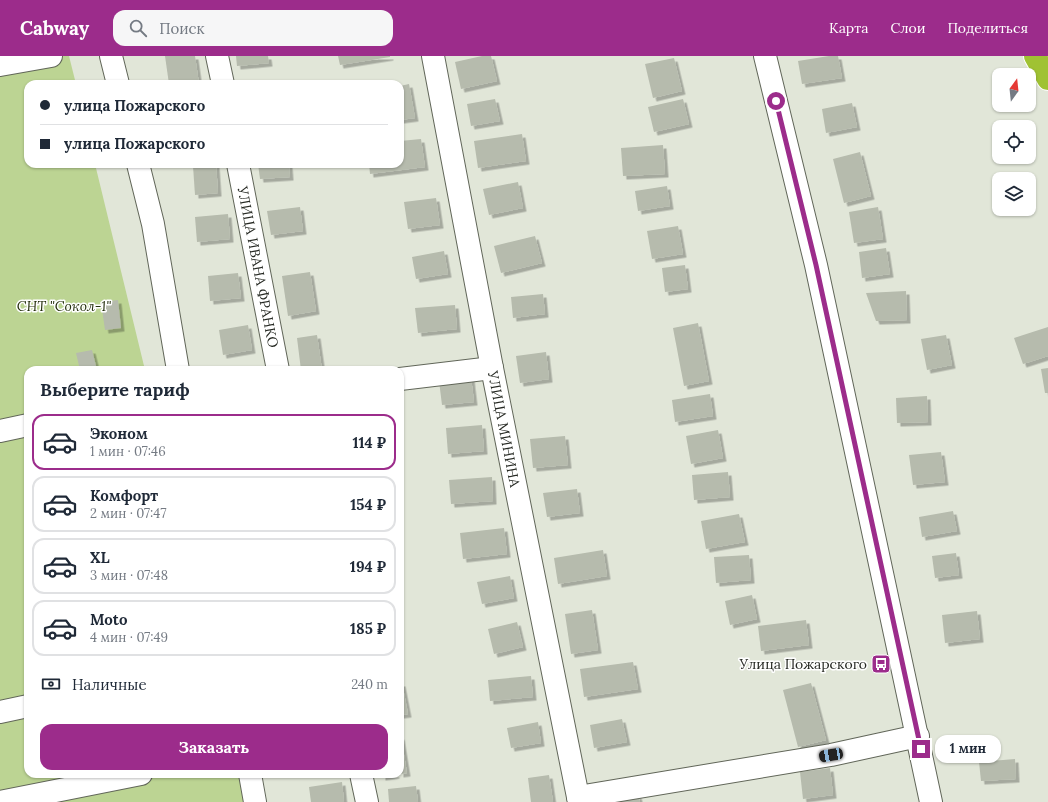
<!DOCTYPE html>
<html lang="ru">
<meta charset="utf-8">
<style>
:root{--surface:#fff;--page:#f6f6f7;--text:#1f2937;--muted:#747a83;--line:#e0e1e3;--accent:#9c2c8b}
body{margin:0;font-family:Lora,serif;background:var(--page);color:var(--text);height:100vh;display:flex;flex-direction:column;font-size:15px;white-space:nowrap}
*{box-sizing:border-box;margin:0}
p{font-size:13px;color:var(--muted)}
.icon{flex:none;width:22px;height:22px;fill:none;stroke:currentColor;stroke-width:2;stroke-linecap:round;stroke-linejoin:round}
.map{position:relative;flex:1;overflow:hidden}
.side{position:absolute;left:24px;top:310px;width:380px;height:412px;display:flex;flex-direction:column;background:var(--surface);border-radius:12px;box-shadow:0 1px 3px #0004}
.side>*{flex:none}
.banner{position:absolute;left:24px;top:24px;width:380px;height:88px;border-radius:12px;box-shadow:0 1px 3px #0004;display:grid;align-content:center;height:88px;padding:0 16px;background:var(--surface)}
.needle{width:26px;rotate:15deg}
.tools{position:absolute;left:992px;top:12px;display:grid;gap:8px}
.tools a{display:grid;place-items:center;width:44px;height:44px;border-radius:8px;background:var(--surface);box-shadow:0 1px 3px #0004;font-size:20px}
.end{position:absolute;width:18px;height:18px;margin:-9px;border:5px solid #9c2c8b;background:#fff;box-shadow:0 0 0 2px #fff}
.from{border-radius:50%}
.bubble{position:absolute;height:28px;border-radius:12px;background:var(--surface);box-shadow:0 1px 3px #0004;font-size:13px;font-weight:700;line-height:28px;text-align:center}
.car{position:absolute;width:12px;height:24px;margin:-12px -6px;border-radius:5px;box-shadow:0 0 3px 1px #0007;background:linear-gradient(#222 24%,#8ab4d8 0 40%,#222 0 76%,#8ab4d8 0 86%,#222 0)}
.banner b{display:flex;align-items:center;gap:14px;height:38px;font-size:15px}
.banner b+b{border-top:1px solid var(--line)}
.banner i{width:10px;height:10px;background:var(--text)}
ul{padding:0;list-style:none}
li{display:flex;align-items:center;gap:12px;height:56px;margin:0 8px 6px;padding:0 8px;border:2px solid var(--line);border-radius:12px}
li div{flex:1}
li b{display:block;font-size:15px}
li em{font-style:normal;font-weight:700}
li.selected{border-color:var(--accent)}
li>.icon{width:36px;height:36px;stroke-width:1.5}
h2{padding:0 16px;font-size:18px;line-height:48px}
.pay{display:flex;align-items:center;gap:10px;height:44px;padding:0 16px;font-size:15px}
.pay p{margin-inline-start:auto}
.button{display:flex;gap:8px;margin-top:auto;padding:8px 16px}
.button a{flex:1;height:46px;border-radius:12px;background:var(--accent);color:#fff;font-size:16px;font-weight:700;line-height:46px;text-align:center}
header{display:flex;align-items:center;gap:24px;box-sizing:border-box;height:56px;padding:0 20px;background:var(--accent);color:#fff}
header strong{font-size:19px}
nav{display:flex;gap:22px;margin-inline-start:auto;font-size:14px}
.search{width:280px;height:36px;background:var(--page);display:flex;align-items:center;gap:10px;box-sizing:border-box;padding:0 14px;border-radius:12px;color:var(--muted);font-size:15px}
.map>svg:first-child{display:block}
.green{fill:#bcd493}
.building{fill:#b6bbad;filter:url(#shadow)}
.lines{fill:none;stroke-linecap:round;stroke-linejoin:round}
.minor-casing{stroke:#616659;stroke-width:24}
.tertiary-casing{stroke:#616659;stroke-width:24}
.trunk-casing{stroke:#fff;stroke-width:24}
.minor{stroke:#fff;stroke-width:22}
.tertiary{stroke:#fff;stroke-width:22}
.trunk{stroke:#a0c233;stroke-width:22}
.route{stroke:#9c2c8b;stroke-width:5}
.labels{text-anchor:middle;stroke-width:3;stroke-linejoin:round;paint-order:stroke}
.street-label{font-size:14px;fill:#262923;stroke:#fff}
.park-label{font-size:14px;font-style:italic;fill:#242f0c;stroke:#fff}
.poi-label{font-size:14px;fill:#262923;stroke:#fff;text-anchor:end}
</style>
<header>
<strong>Cabway</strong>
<div class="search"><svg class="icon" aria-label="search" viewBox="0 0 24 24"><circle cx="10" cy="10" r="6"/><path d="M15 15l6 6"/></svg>Поиск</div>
<nav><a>Карта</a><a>Слои</a><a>Поделиться</a></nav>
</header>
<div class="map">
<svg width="1048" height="746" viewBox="0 0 1048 746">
<defs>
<filter id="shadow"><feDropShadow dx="3.5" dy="3.5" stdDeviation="0" flood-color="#0004"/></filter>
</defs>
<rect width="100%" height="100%" fill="#e1e6d8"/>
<polygon class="green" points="0,0 69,0 76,28 28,28 28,108 95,108 145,314 28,314 28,718 243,718 250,746 0,746"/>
<g class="building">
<polygon points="165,0 195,0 199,28 169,28"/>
<polygon points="236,0 268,0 269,7 237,10"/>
<polygon points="338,0 390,0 390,1 340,9"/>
<polygon points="482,0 491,0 497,25 461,33 455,6"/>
<polygon points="829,0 838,0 842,22 802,28 798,5"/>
<polygon points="674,2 682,35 653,42 645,8"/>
<polygon points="409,28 415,62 400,64 400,30"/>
<polygon points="495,43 500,65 471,70 467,48"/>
<polygon points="683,43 689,68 654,76 648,51"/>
<polygon points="852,47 857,71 826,77 822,53"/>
<polygon points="522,78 526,105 478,112 474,85"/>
<polygon points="421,83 425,111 370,118 369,108 400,108 400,85"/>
<polygon points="663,89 665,118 623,120 621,92"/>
<polygon points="860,96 871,140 844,147 833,103"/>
<polygon points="216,108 218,137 195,139 193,110"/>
<polygon points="258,108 289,108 290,121 260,123"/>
<polygon points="518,126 523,152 489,159 483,133"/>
<polygon points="667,130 670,150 638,155 635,135"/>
<polygon points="436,142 440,169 408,173 404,146"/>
<polygon points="300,151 303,175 271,179 267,155"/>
<polygon points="878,151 883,183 854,187 849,156"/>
<polygon points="228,158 230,183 197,186 195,161"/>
<polygon points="678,170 683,198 652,203 647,175"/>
<polygon points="535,180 542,207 501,217 494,190"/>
<polygon points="886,192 890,218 862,222 859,196"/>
<polygon points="444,195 448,218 416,223 412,201"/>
<polygon points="685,209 688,233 665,236 662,212"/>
<polygon points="310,216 316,255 288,260 282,220"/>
<polygon points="238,217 241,242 210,245 208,220"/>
<polygon points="906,235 907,264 876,265 866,237"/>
<polygon points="543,238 545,258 513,262 511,241"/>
<polygon points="118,244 121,272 105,274 101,246"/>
<polygon points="455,249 457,273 418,277 415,252"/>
<polygon points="698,267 709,325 684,330 673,272"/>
<polygon points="248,269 252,294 223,299 219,274"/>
<polygon points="1048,271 1048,300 1023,308 1014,282"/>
<polygon points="317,279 322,314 301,314 297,282"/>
<polygon points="946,279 952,309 927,314 921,283"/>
<polygon points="92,294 97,314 80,314 76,297"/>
<polygon points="546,296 549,323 520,327 516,300"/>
<polygon points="1048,312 1048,337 1045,337 1041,313"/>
<polygon points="471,321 474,346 442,349 439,325"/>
<polygon points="710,338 713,360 675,366 672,344"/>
<polygon points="927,340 928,366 897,367 896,342"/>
<polygon points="482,369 484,395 448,398 446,372"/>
<polygon points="718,374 723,402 691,408 686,380"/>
<polygon points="565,380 568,409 533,412 530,383"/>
<polygon points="941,396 945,426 913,429 909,399"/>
<polygon points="728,416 730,441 694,444 692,419"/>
<polygon points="492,421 493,445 451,448 449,424"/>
<polygon points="577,433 580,457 547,461 543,437"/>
<polygon points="953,455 957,475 922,481 919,461"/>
<polygon points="739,458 745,486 706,493 701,465"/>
<polygon points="504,472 507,498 463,503 460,477"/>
<polygon points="603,494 607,520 558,528 554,502"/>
<polygon points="956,497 959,519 935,522 932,500"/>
<polygon points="749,499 751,524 716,527 714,501"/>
<polygon points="510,520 514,542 482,548 477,526"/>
<polygon points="752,539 757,563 730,569 725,545"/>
<polygon points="592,554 598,594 571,598 565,558"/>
<polygon points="977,555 980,583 945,587 942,559"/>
<polygon points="806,564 809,589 761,595 758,570"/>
<polygon points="517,566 523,591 494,598 488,573"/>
<polygon points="633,606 638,633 584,641 580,613"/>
<polygon points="531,620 533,641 490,645 488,624"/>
<polygon points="400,627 402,627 408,658 400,659"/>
<polygon points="811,627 826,684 798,691 783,634"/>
<polygon points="622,663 627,686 594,692 590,669"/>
<polygon points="538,666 541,687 511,692 507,672"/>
<polygon points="401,680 407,717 400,718 400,681"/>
<polygon points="1015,703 1016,723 981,725 979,706"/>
<polygon points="830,712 833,739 803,743 800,716"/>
<polygon points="382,718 396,718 396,719 382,721"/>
<polygon points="549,719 553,746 531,746 528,722"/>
<polygon points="342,726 344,746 311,746 309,731"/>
<polygon points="416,730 418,746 389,746 388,733"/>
<polygon points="638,739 640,746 607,746"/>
</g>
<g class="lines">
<g class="minor-casing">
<g id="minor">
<polyline points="111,0 118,28"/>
<polyline points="217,0 223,28"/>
<polyline points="433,0 492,312 579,746"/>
<polyline points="0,9 51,0"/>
<polyline points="138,108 153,168 178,314"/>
<polyline points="238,108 278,314"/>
<polyline points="400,323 492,312"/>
<polyline points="0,375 28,369"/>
<polyline points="0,656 28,650"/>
<polyline points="250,718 255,746"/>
<polyline points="361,718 367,746"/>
<polyline points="578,741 831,699 918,680"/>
<polyline points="0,746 141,718"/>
</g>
</g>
<g class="tertiary-casing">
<polyline id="tertiary" points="765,0 816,209 931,746"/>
</g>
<g class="trunk-casing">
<polyline id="trunk" points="1035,0 1048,23"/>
</g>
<use href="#minor" class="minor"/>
<use href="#tertiary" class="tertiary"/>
<use href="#trunk" class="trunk"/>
</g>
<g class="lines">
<polyline class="route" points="776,45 816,209 921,693"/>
</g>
<defs>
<g id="bus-square" transform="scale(1)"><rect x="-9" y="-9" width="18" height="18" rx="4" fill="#9c2c8b" stroke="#fff"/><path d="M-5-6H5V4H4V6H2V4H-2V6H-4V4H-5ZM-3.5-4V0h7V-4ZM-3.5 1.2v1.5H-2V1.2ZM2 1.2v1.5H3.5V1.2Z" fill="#fff"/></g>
</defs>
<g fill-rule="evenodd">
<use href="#bus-square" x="881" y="608"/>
</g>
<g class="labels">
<g class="street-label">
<text transform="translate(258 211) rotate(79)" y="5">УЛИЦА ИВАНА ФРАНКО</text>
<text transform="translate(504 373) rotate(79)" y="5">УЛИЦА МИНИНА</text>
</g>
<g class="park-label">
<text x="64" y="255">СНТ "Сокол-1"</text>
</g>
<g class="poi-label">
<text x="867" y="613">Улица Пожарского</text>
</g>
</g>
</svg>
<div class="tools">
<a><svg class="needle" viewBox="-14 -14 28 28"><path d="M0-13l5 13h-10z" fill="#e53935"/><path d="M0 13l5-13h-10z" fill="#747a83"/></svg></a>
<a><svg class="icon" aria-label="locate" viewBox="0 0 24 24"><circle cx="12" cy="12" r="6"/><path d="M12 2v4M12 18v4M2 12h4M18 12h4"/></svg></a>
<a><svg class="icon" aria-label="layers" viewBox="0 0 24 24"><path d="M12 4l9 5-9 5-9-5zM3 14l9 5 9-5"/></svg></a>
</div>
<i class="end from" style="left:776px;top:45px"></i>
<i class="end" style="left:921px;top:693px"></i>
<div class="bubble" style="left:935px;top:679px;width:66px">1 мин</div>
<i class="car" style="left:831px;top:699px;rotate:260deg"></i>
<div class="banner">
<b><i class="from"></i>улица Пожарского</b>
<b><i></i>улица Пожарского</b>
</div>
<section class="side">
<h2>Выберите тариф</h2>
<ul>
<li class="selected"><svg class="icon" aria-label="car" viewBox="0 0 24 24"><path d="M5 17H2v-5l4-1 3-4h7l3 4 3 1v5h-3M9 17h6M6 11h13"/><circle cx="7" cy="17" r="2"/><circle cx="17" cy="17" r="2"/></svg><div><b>Эконом</b><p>1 мин · 07:46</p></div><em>114 ₽</em></li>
<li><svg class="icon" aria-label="car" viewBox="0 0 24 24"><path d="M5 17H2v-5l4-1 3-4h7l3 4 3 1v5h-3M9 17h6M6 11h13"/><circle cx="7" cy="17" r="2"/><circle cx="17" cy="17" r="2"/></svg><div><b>Комфорт</b><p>2 мин · 07:47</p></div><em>154 ₽</em></li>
<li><svg class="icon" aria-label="car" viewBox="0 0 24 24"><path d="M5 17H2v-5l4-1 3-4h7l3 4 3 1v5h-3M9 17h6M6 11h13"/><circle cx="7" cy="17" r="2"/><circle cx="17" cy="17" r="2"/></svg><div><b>XL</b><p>3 мин · 07:48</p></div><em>194 ₽</em></li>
<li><svg class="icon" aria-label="car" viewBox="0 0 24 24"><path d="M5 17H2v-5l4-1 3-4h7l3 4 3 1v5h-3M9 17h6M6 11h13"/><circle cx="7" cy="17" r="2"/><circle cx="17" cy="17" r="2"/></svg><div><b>Moto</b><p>4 мин · 07:49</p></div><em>185 ₽</em></li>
</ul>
<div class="pay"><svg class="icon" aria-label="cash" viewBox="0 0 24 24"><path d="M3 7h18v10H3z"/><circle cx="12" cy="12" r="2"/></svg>Наличные<p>240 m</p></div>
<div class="button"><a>Заказать</a></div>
</section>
</div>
